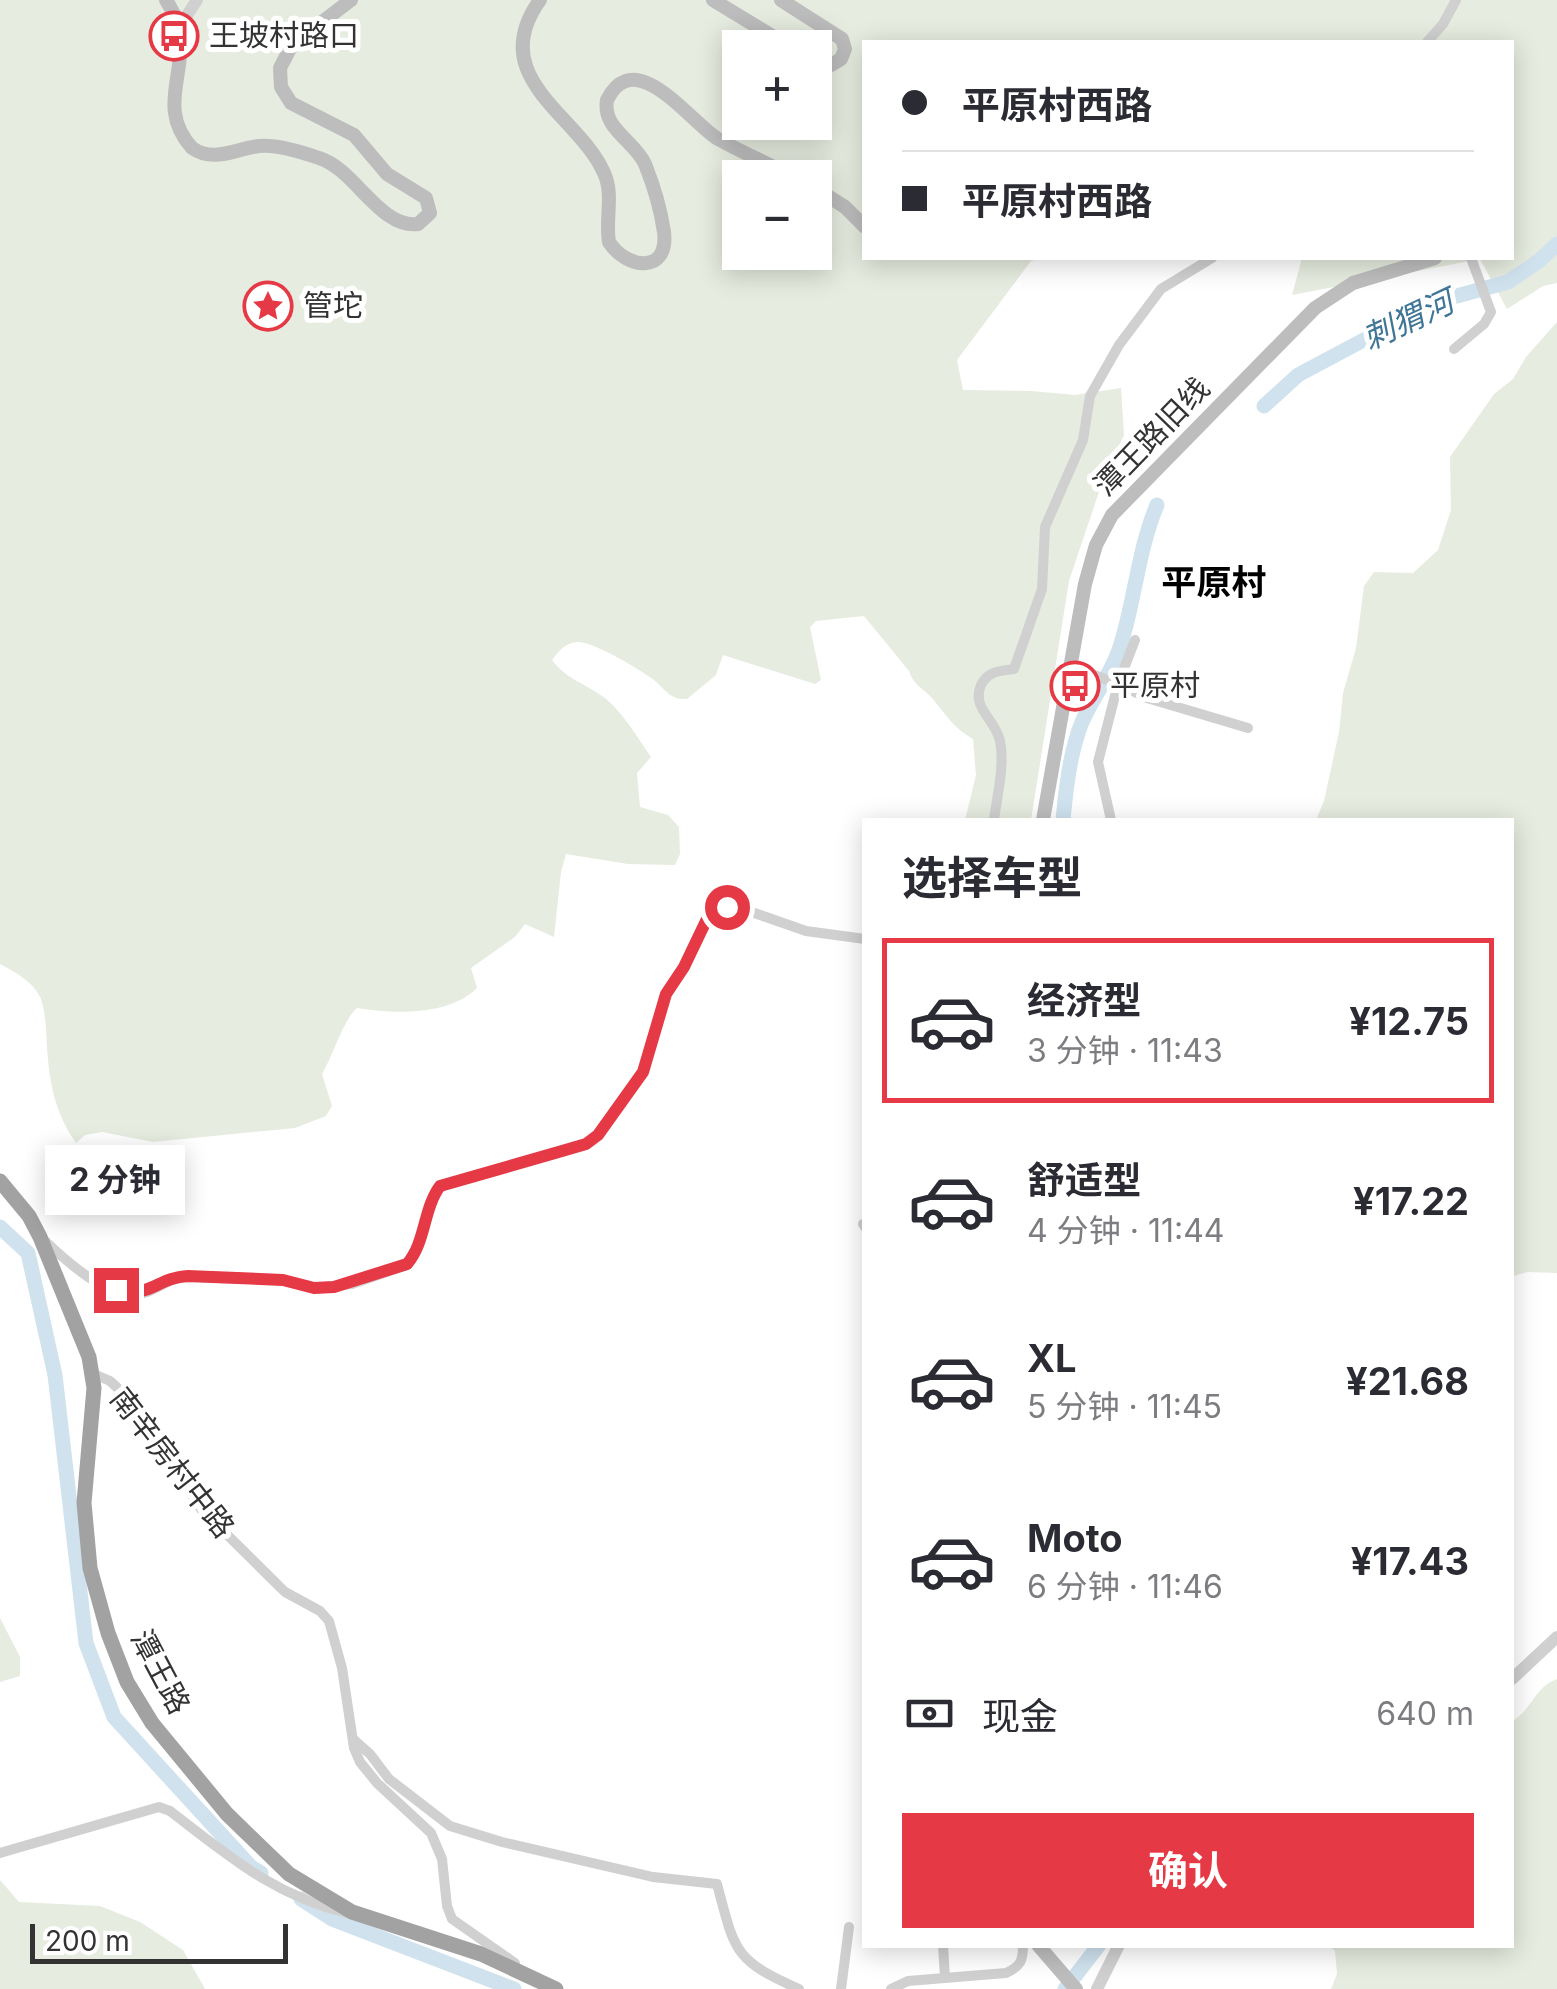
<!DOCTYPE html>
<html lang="zh">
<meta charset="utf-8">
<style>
:root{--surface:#fff;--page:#f2f2f3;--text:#2b2b33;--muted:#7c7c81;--line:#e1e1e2;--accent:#e63946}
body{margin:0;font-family:Inter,"Noto Sans SC",sans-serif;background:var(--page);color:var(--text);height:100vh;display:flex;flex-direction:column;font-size:38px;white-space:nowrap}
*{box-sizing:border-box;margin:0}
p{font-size:32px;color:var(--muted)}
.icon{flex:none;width:55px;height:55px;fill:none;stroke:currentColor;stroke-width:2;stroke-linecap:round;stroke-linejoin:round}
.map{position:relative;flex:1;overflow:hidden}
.drawer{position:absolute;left:862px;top:818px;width:652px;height:1130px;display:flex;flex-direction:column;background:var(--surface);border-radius:0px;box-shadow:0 5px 25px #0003}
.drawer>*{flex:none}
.hud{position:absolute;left:862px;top:40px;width:652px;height:220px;border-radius:0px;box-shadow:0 5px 25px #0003;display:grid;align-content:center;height:220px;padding:0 40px;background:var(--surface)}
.controls{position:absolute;left:722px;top:30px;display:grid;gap:20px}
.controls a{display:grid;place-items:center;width:110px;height:110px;border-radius:0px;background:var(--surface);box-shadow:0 5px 25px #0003;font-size:50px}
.scale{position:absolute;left:30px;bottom:25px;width:258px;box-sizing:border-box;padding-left:10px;border:5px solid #333;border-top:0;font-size:28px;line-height:35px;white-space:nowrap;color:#333;-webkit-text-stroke:8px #fff;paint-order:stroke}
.end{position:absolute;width:45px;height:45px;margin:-22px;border:12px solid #e63946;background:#fff;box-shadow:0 0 0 5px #fff}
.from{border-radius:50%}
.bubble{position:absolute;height:70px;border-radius:0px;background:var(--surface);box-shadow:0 5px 25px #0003;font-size:32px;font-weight:700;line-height:70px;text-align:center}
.hud b{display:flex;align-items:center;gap:35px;height:95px;font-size:38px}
.hud b+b{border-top:2px solid var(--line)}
.hud i{width:25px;height:25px;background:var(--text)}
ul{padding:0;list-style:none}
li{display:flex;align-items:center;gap:30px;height:165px;margin:0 20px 15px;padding:0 20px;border:5px solid transparent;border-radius:0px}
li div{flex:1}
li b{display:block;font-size:38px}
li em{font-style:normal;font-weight:700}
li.on{border-color:var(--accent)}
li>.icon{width:90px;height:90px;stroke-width:1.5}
h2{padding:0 40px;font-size:45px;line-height:120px}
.pay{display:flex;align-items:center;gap:25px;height:110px;padding:0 40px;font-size:38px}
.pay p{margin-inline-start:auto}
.cta{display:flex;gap:20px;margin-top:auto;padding:20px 40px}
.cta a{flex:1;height:115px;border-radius:0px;background:var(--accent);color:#fff;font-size:40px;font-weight:700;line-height:115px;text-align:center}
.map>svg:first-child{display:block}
.green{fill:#e6ecdf;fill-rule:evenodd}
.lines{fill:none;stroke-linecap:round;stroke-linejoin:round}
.river{stroke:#cfe2ee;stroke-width:15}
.minor{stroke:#d0d0d0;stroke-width:10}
.tertiary{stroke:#d0d0d0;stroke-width:12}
.secondary{stroke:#bdbdbd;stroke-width:14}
.trunk{stroke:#a2a2a2;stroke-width:15}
.route{stroke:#e63946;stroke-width:12}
.labels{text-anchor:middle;stroke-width:10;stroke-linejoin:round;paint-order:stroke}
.poi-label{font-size:30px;fill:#333;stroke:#fff;text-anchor:start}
.street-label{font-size:30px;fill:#333;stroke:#fff}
.water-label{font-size:32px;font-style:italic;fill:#3f7597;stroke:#fff}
.quarter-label{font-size:35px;font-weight:bold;fill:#000;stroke:#fff}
</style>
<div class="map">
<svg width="1557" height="1989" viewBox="0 0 1557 1989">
<rect width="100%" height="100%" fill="#fff"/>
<g class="green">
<path d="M0,0H1557V283L1543,286L1507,309L1480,259L1292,295L1302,258H1512V42H865V258H1041L1031,261L957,360L963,390L1031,391L1075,395L1121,388L1124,435L1103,480L1069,581L1031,820H965L976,775L973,739C951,726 947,715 931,697C922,688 913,684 909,671L864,616L816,621L810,627L821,680L815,684L723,655L716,675L687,699C670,700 666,690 654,680C641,670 591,640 577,642C565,643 559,651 552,660C566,679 586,684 605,698C624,714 637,737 651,757L637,773L640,807L668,815L679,827L680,854L675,865L628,864L566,854L561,872L554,937L525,924L515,937L471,968L477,988C449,1016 393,1014 357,1008C343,1020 333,1056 322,1074L332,1106L326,1116L295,1128L153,1142L102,1132L85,1135L76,1143C55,1113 49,1082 47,1046C46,1030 46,1014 41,999C34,982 15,972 0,964ZM740,48H815V122H740ZM740,178H815V252H740Z"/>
<polygon points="1557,322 1557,1273 1528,1272 1513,1276 1512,820 1316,820 1324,801 1339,732 1343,693 1356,648 1364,586 1374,572 1413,573 1438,550 1451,510 1450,457 1494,394 1513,379 1526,357"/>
<polygon points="0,1618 20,1657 20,1676 0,1682"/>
<path d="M1557,1679V1989H1331L1337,1974L1335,1951L1329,1945H1512L1513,1721C1532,1709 1535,1687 1557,1679Z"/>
<polygon points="0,1880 19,1902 100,1906 140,1922 183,1950 205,1989 0,1989"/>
</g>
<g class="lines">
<g class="river">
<polyline points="1264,406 1298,375 1435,302 1508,282 1539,261 1557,244"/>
<path d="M1063,820C1066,788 1070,752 1082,722C1093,697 1112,673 1120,647C1135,600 1138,550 1157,505"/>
<polyline points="0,1227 28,1253 55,1375 86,1643 114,1717 251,1867 261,1873"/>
<polyline points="301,1899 332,1919 514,1989"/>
<polyline points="1065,1989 1099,1945"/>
</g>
<g class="minor">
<polyline points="1427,42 1443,24 1456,0"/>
<polyline points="1454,349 1484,324 1491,312 1471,258"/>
<polyline points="1073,667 1118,684 1147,698 1248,728"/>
<path d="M994,820C997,796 1005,765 1000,741C996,720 971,708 981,685C988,671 1000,671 1014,669L1042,589L1045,527L1083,440L1090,396L1119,345L1161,289L1212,258"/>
<polyline points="1111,820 1098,762 1118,684 1135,640"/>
<polyline points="863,1224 865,1227"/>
<path d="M44,1240C65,1260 111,1303 144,1293C161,1288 169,1277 188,1277L283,1280L315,1288L352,1284L407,1265C426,1243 423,1209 440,1186L562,1151L586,1144L597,1135L643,1072L666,994L684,967L706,921L715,912L727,907L740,908L806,931L865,939"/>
<polyline points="94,1374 110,1381 124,1394 201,1509 285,1592 320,1611 329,1621 342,1668 354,1748 360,1762 377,1783 431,1833 442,1859 447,1906 452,1919 515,1963"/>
<path d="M353,1739L370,1754L389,1779L450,1826L502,1842L653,1877L717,1884C735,1951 733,1960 799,1989"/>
<path d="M0,1853L159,1807L170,1811C229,1856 273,1895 347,1913"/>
<polyline points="943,1945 945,1978"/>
<polyline points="841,1989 849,1927"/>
<path d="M891,1989L908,1981L1006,1973C1021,1966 1023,1961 1023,1945"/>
</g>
<g class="tertiary">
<polyline points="180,26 197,0"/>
<polyline points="1512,1679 1557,1637"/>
<polyline points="1097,1989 1119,1945"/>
</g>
<g class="secondary">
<path d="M166,0C205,58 148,99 192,148C214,163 235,149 259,146C276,144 302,152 319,158C355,169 380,229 418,224L430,213L426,198L387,174L354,135L291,103L281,87L280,68L292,45L351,0"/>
<path d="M540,0C484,78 579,115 604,173C614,194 605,219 609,242C626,269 669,275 664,232C661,211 653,184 645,164C634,140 602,129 607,100C635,43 691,123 718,139C743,153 770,164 795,178"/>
<polyline points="713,0 792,48"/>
<polyline points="781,0 842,39 845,49 841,59 831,65 815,62"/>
<polyline points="815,188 845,207 865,227"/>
<polyline points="1043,820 1085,584 1096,545 1112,515 1315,308 1353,283 1435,258"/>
<polyline points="1038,1945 1076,1989"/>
</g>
<polyline class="trunk" points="0,1181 29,1216 40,1237 89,1357 94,1388 84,1503 90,1568 108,1633 127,1682 152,1723 227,1814 289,1874 352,1912 481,1954 556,1989"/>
</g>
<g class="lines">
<path class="route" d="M116,1290C153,1298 155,1278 188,1276L283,1280L314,1288L334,1287L407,1264C426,1242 423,1209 440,1186L562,1151L586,1144L598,1135L643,1072L666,994L684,967L706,921L727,907"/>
</g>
<defs>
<g id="bus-ring" transform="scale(2.5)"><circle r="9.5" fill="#fff" stroke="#e63946" stroke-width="1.5"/><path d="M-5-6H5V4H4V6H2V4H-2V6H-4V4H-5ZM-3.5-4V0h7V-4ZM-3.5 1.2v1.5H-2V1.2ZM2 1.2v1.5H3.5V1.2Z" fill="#e63946"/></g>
<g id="sight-ring" transform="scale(2.5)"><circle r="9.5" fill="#fff" stroke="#e63946" stroke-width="1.5"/><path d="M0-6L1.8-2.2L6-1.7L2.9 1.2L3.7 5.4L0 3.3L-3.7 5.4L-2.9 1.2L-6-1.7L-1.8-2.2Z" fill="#e63946"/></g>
</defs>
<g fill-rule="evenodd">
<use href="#bus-ring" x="174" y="36"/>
<use href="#sight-ring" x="268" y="306"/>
<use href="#bus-ring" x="1075" y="686"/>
</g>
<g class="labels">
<g class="poi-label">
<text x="209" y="46">王坡村路口</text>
<text x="303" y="316">管坨</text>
<text x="1110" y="696">平原村</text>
</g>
<g class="street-label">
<text transform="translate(1152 437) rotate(-46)" y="10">潭王路旧线</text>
<text transform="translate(172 1463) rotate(52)" y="10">南辛房村中路</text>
<text transform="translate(160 1672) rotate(62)" y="10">潭王路</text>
</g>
<g class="water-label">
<text transform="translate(1408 320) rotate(-25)" y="11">刺猬河</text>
</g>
<g class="quarter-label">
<text x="1214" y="595">平原村</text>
</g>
</g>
</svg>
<div class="controls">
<a>+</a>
<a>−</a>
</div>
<div class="scale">200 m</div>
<i class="end from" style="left:727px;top:907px"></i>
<i class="end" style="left:116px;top:1290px"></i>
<div class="bubble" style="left:45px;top:1145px;width:140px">2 分钟</div>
<div class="hud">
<b><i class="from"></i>平原村西路</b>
<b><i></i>平原村西路</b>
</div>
<section class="drawer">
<h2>选择车型</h2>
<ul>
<li class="on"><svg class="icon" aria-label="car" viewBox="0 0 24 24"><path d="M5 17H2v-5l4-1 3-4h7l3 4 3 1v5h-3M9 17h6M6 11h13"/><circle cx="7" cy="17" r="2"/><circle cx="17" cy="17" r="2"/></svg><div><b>经济型</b><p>3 分钟 · 11:43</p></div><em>¥12.75</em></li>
<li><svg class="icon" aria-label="car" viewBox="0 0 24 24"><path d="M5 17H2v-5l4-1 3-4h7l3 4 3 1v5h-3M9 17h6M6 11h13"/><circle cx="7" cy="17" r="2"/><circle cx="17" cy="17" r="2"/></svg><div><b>舒适型</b><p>4 分钟 · 11:44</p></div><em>¥17.22</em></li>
<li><svg class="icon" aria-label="car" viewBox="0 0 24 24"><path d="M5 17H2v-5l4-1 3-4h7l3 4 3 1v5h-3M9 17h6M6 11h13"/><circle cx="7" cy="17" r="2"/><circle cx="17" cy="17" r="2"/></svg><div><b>XL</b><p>5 分钟 · 11:45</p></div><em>¥21.68</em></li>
<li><svg class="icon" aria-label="car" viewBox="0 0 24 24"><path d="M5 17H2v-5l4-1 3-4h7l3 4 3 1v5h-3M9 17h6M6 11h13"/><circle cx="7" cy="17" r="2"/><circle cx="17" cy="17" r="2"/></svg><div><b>Moto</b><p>6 分钟 · 11:46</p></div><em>¥17.43</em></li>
</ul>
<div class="pay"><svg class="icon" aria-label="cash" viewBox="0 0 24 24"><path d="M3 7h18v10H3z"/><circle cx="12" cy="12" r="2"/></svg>现金<p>640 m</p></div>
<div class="cta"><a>确认</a></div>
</section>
</div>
